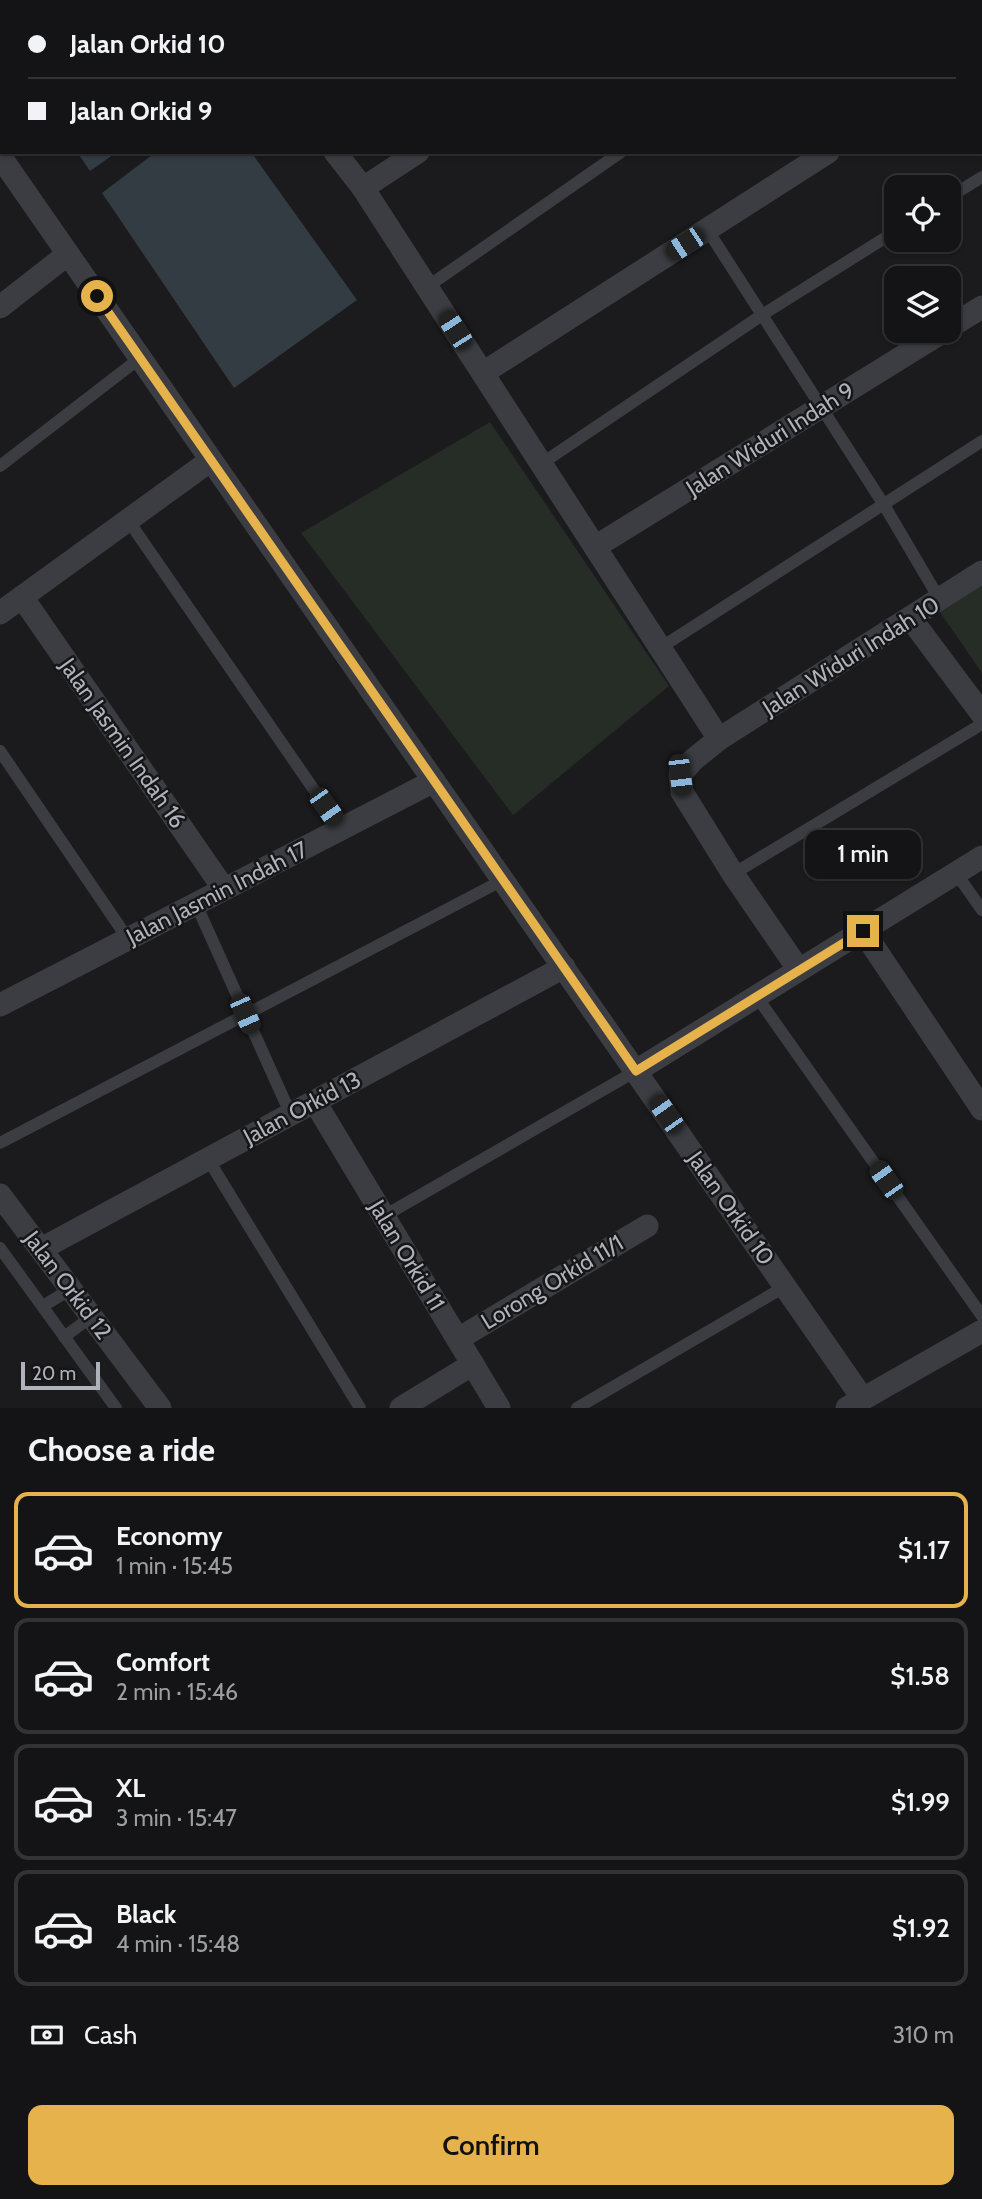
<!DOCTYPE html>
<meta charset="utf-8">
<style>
:root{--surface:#141416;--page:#1d1d1f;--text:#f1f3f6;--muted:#9d9ea1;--line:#333335;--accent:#e5b24b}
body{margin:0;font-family:Cabin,sans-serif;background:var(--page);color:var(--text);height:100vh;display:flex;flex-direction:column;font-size:26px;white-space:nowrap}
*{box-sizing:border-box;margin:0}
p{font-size:23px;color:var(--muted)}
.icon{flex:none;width:38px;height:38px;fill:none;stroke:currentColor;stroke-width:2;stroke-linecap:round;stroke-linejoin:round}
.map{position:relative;height:1408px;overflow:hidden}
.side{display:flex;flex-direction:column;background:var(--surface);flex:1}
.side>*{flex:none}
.top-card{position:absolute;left:0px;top:0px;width:984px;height:154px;box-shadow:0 2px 5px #0004,0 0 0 2px var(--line);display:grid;align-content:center;height:154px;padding:0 28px;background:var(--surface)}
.fabs{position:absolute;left:884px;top:175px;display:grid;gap:14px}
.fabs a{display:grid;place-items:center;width:77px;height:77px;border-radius:14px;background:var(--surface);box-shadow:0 2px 5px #0004,0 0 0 2px var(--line);font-size:35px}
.scale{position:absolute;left:21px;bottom:18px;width:79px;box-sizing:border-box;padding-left:7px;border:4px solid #afb2bb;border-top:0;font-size:19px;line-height:24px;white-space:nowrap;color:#afb2bb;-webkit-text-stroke:5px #161618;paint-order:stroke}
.end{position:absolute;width:32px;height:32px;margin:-16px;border:9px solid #e5b24b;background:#111;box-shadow:0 0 0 4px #111}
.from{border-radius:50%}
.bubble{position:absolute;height:49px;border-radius:14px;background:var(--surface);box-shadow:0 2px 5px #0004,0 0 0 2px var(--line);font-size:23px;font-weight:600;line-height:49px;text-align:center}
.car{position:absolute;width:21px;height:42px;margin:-21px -10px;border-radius:9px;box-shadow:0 0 5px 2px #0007;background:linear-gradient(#222 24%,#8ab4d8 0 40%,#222 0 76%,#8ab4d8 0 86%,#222 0)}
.top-card b{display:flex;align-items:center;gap:24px;height:66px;font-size:26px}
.top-card b+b{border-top:2px solid var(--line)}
.top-card i{width:18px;height:18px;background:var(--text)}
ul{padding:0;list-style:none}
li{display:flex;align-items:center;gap:21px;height:116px;margin:0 14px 10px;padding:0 14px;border:4px solid var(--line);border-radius:14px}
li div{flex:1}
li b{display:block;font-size:26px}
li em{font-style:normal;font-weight:600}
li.selected{border-color:var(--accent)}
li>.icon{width:63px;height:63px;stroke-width:1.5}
h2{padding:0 28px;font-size:32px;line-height:84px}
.pay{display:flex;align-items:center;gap:18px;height:77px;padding:0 28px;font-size:26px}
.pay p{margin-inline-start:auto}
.button{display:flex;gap:14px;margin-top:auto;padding:14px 28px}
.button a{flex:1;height:80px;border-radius:14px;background:var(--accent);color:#111;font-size:28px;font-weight:600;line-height:80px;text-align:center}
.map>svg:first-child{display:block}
.green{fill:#252d26}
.water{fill:#333c42}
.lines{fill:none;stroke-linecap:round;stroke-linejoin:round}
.service{stroke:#3c3d42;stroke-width:12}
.minor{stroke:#3c3d42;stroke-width:23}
.route{stroke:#e5b24b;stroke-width:9}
.labels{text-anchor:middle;stroke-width:5;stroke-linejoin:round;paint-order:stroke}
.street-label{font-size:23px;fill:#afb2bb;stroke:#161618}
</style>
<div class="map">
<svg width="982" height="1408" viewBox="0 0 982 1408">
<rect width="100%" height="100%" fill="#1b1b1d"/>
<g class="green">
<polygon points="490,422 669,686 513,815 301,533"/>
<polygon points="982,582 982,673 938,609"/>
</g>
<g class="water">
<polygon points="77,152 117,152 90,171"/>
<polygon points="156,152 251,152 357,300 234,388 102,193"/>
</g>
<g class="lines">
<g class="service">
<polyline points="363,0 364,2"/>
<polyline points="634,0 635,2"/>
<polyline points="753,0 755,2"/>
<polyline points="845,2 848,0"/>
<polyline points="948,198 982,177"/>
<polyline points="707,229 884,505 940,600"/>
<polyline points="427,287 621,152"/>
<polyline points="541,464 762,315 896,231"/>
<polyline points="0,466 140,358"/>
<polyline points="128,520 341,829"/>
<polyline points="660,648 982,441"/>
<polyline points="0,751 128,939"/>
<polyline points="956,873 982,910"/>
<polyline points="733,874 982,724"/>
<polyline points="196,904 291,1115"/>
<polyline points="757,997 982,1316"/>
<polyline points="0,1143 503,880"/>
<polyline points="208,1159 360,1408"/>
<polyline points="384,1216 636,1071"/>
<polyline points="0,1248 116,1408"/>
<polyline points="43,1306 71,1289"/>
<polyline points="64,1337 91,1317"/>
<polyline points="577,1408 786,1286"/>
</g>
<g class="minor">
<polyline points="220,0 221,2"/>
<polyline points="506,0 508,2"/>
<polyline points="655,2 658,0"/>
<polyline points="335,152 363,188 719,739"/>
<polyline points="0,156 863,1399"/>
<polyline points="363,188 418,152"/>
<polyline points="0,307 68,254"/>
<polyline points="948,328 982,307"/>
<polyline points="483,373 828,152"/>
<polyline points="595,547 944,331"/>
<polyline points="22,597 224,889"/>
<polyline points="0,613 211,460"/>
<polyline points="911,619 982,714"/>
<polyline points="863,931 982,1109"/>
<polyline points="799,970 733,874 682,792 680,775 693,760 719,739 982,572"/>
<polyline points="0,1005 434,781"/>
<polyline points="636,1071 982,857"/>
<polyline points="315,1102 499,1408"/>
<polyline points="0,1195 160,1408"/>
<polyline points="41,1249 564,967"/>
<polyline points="458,1339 647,1226"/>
<polyline points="401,1408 473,1364"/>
<polyline points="847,1408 982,1331"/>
</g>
</g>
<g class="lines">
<polyline class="route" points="97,296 636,1071 863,931"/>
</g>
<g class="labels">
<g class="street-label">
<text transform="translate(770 439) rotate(-32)" y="8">Jalan Widuri Indah 9</text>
<text transform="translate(851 656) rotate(-32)" y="8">Jalan Widuri Indah 10</text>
<text transform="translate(123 743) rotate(55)" y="8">Jalan Jasmin Indah 16</text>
<text transform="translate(217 893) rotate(-27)" y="8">Jalan Jasmin Indah 17</text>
<text transform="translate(302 1108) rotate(-28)" y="8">Jalan Orkid 13</text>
<text transform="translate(731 1208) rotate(55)" y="8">Jalan Orkid 10</text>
<text transform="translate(407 1255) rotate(59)" y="8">Jalan Orkid 11</text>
<text transform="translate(552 1282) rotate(-31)" y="8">Lorong Orkid 11/1</text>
<text transform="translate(68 1285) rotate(53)" y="8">Jalan Orkid 12</text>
</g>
</g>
</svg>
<div class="fabs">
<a><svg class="icon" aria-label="locate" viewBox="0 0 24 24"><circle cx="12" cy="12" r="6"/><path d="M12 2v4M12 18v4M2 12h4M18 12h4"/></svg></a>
<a><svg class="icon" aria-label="layers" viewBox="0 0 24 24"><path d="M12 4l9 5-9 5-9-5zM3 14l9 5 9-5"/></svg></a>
</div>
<div class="scale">20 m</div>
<i class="end from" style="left:97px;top:296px"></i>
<i class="end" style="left:863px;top:931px"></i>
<div class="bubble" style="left:805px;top:830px;width:116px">1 min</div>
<i class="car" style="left:685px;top:244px;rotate:237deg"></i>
<i class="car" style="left:455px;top:330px;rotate:327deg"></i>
<i class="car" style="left:680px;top:775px;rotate:173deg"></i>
<i class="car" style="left:326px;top:807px;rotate:145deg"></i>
<i class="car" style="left:245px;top:1014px;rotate:156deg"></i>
<i class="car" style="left:666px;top:1114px;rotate:325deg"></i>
<i class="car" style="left:886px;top:1180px;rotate:325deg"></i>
<div class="top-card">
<b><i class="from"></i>Jalan Orkid 10</b>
<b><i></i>Jalan Orkid 9</b>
</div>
</div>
<section class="side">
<h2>Choose a ride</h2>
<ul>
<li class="selected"><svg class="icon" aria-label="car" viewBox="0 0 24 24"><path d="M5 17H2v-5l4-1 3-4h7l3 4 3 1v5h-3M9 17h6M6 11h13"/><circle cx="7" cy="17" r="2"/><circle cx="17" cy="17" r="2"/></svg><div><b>Economy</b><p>1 min · 15:45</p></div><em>$1.17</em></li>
<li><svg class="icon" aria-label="car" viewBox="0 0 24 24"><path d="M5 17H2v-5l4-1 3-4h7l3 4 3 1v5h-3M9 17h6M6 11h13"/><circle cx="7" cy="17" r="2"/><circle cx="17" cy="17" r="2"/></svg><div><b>Comfort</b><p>2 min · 15:46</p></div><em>$1.58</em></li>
<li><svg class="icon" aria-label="car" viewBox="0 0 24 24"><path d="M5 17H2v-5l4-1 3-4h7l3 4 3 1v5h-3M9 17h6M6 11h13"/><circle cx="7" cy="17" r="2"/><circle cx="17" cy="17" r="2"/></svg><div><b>XL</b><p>3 min · 15:47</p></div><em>$1.99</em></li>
<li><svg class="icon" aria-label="car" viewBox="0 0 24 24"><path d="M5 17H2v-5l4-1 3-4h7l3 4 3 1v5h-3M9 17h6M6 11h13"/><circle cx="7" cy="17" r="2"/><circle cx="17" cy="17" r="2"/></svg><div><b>Black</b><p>4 min · 15:48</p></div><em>$1.92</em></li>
</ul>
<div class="pay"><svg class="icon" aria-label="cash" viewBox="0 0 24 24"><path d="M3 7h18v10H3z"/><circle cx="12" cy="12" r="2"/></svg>Cash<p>310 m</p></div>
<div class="button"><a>Confirm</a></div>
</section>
